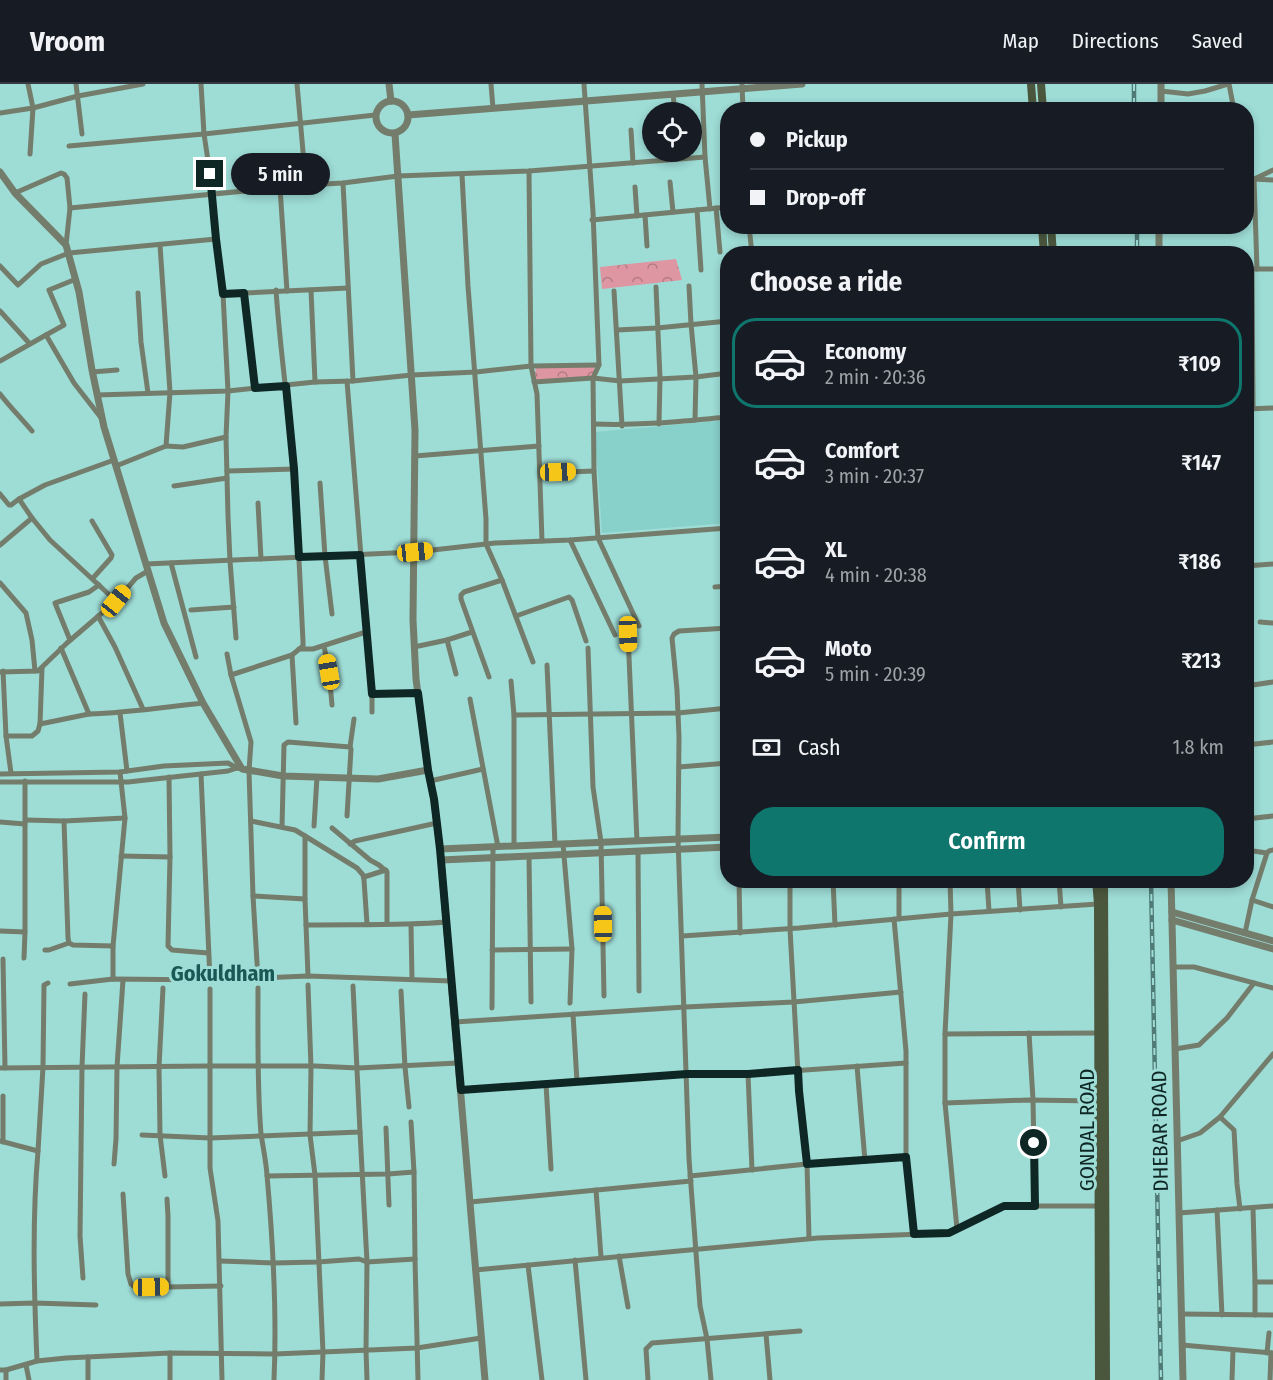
<!DOCTYPE html>
<meta charset="utf-8">
<style>
:root{--surface:#171b24;--page:#20242c;--text:#f1f3f6;--muted:#9ea1a6;--line:#363941;--accent:#0f766e}
body{margin:0;font-family:"Fira Sans Condensed",sans-serif;background:var(--page);color:var(--text);height:100vh;display:flex;flex-direction:column;font-size:22px;white-space:nowrap}
*{box-sizing:border-box;margin:0}
p{font-size:20px;color:var(--muted)}
.icon{flex:none;width:33px;height:33px;fill:none;stroke:currentColor;stroke-width:2;stroke-linecap:round;stroke-linejoin:round}
.map{position:relative;flex:1;overflow:hidden}
.panel{position:absolute;left:720px;top:162px;width:534px;height:642px;display:flex;flex-direction:column;background:var(--surface);border-radius:24px;box-shadow:0 3px 9px #0003}
.panel>*{flex:none}
.guide{position:absolute;left:720px;top:18px;width:534px;height:132px;border-radius:24px;box-shadow:0 3px 9px #0003;display:grid;align-content:center;height:132px;padding:0 30px;background:var(--surface)}
.tools{position:absolute;left:642px;top:18px;display:grid;gap:12px}
.tools a{display:grid;place-items:center;width:60px;height:60px;border-radius:50%;background:var(--surface);box-shadow:0 3px 9px #0003;font-size:30px}
.end{position:absolute;width:27px;height:27px;margin:-14px;border:8px solid #0e2725;background:#fff;box-shadow:0 0 0 3px #fff}
.from{border-radius:50%}
.bubble{position:absolute;height:42px;border-radius:21px;background:var(--surface);box-shadow:0 3px 9px #0003;font-size:20px;font-weight:600;line-height:42px;text-align:center}
.car{position:absolute;width:18px;height:36px;margin:-18px -9px;border-radius:8px;box-shadow:0 0 4px 2px #0007;background:linear-gradient(#f5c518 24%,#345 0 40%,#f5c518 0 76%,#345 0 86%,#f5c518 0)}
.guide b{display:flex;align-items:center;gap:21px;height:57px;font-size:22px}
.guide b+b{border-top:2px solid var(--line)}
.guide i{width:15px;height:15px;background:var(--text)}
ul{padding:0;list-style:none}
li{display:flex;align-items:center;gap:18px;height:90px;margin:0 12px 9px;padding:0 18px;border:3px solid transparent;border-radius:24px}
li div{flex:1}
li b{display:block;font-size:22px}
li em{font-style:normal;font-weight:600}
li.active{border-color:var(--accent)}
li>.icon{width:54px;height:54px;stroke-width:1.5}
h2{padding:0 30px;font-size:27px;line-height:72px}
.pay{display:flex;align-items:center;gap:15px;height:66px;padding:0 30px;font-size:22px}
.pay p{margin-inline-start:auto}
.cta{display:flex;gap:12px;margin-top:auto;padding:12px 30px}
.cta a{flex:1;height:69px;border-radius:24px;background:var(--accent);color:#fff;font-size:24px;font-weight:600;line-height:69px;text-align:center}
header{display:flex;align-items:center;gap:36px;box-sizing:border-box;height:84px;padding:0 30px;background:var(--surface);border-bottom:2px solid var(--line)}
header strong{font-size:28px}
nav{display:flex;gap:33px;margin-inline-start:auto;font-size:21px}
.map>svg:first-child{display:block}
.built{fill:#88d0ca}
.park{fill:url(#park-crowns)}
.lines{fill:none;stroke-linecap:round;stroke-linejoin:round}
.minor{stroke:#747d6b;stroke-width:5}
.tertiary{stroke:#747d6b;stroke-width:7}
.secondary{stroke:#4b573d;stroke-width:8}
.rail-casing{stroke:#507a76;stroke-width:4.5}
.rail{stroke:#9edcd6;stroke-width:2;stroke-dasharray:7;stroke-linecap:butt}
.route{stroke:#0e2725;stroke-width:8}
.labels{text-anchor:middle;stroke-width:6;stroke-linejoin:round;paint-order:stroke}
.street-label{font-size:21px;fill:#0e2725;stroke:#9edcd6}
.neighbourhood-label{font-size:22px;font-weight:bold;fill:#195955;stroke:#9edcd6}
</style>
<header>
<strong>Vroom</strong>
<nav><a>Map</a><a>Directions</a><a>Saved</a></nav>
</header>
<div class="map">
<svg width="1273" height="1296" viewBox="0 0 1273 1296">
<defs>
<pattern id="park-crowns" width="20" height="18" patternUnits="userSpaceOnUse" patternTransform="scale(1.5)"><rect width="20" height="18" fill="#de96a2"/><path d="M2 6a3 3 0 1 1 6 0M12 15a3 3 0 1 1 6 0" fill="none" stroke="#b27a84"/></pattern>
</defs>
<rect width="100%" height="100%" fill="#9edcd6"/>
<polygon class="built" points="727,336 727,439 602,449 595,348"/>
<g class="park">
<polygon points="676,175 682,196 602,205 600,183"/>
<polygon points="595,281 593,294 534,298 536,282"/>
</g>
<g class="lines">
<g class="minor">
<polyline points="28,0 33,24 30,70"/>
<polyline points="76,0 82,50"/>
<polyline points="201,0 204,50 213,110 213,132 223,210 228,307 226,353 228,432 230,477 236,554"/>
<polyline points="297,0 306,101"/>
<polyline points="491,0 493,24"/>
<polyline points="584,0 593,128 599,281 593,294 594,387 598,454 639,542"/>
<polyline points="702,0 705,73 710,125"/>
<polyline points="742,0 743,26"/>
<polyline points="1229,0 1234,26"/>
<polyline points="1161,7 1188,10 1205,7 1228,0"/>
<polyline points="673,10 675,28"/>
<polyline points="0,29 33,24 78,12 143,0"/>
<polyline points="631,46 633,79"/>
<polyline points="69,62 204,50 375,31"/>
<polyline points="529,87 531,282 537,310 542,457"/>
<polyline points="462,91 468,202 486,435 486,460 502,496 533,578"/>
<polyline points="670,98 673,128"/>
<polyline points="343,99 353,297"/>
<polyline points="1246,99 1273,86"/>
<polyline points="635,103 637,132"/>
<polyline points="280,104 287,207"/>
<polyline points="15,109 61,89 64,90 67,94 70,124 66,161"/>
<polyline points="70,124 306,101 343,99 398,92 529,87 705,73"/>
<polyline points="716,124 720,168"/>
<polyline points="697,126 701,186"/>
<polyline points="645,131 647,162"/>
<polyline points="592,136 728,123"/>
<polyline points="749,142 752,170"/>
<polyline points="0,182 18,201 41,180 69,169 216,155"/>
<polyline points="1246,185 1273,185"/>
<polyline points="1252,185 1253,324"/>
<polyline points="1257,185 1254,95 1273,96"/>
<polyline points="725,197 728,247"/>
<polyline points="689,202 691,240 696,293 695,336"/>
<polyline points="656,203 660,294 659,340"/>
<polyline points="311,206 315,298"/>
<polyline points="614,207 622,342"/>
<polyline points="138,209 141,258 148,309"/>
<polyline points="244,209 254,304"/>
<polyline points="223,210 348,204"/>
<polyline points="0,227 30,260"/>
<polyline points="617,246 657,244 728,237"/>
<polyline points="46,251 64,241 49,206 76,195"/>
<polyline points="0,277 46,251 74,299 102,335"/>
<polyline points="92,288 117,286"/>
<polyline points="347,297 372,610 372,628"/>
<polyline points="534,298 593,294 620,297 696,293 728,289"/>
<path d="M0,310C10,323 21,334 32,347"/>
<polyline points="97,311 228,307 315,298 353,297 412,291 476,288 531,282 599,281"/>
<polyline points="1246,325 1273,324"/>
<path d="M594,340C639,342 683,337 728,333"/>
<polyline points="166,362 183,363 226,353"/>
<polyline points="415,372 539,362"/>
<polyline points="116,382 166,362 170,308 160,161"/>
<polyline points="227,387 294,385"/>
<polyline points="540,389 594,387"/>
<polyline points="320,399 325,472 332,530"/>
<polyline points="174,402 227,394"/>
<polyline points="0,410 9,421 11,421 19,415 32,434"/>
<polyline points="19,415 45,401 114,376"/>
<polyline points="258,419 261,475"/>
<polyline points="92,437 112,471 111,474 93,494"/>
<polyline points="570,456 615,551"/>
<polyline points="0,461 32,434 50,456 116,517"/>
<polyline points="171,479 196,573"/>
<polyline points="146,480 415,468 495,459 570,456 728,444"/>
<polyline points="1246,482 1273,480"/>
<polyline points="0,499 26,529 32,556 35,587"/>
<polyline points="715,503 728,502"/>
<polyline points="191,526 234,523"/>
<polyline points="98,532 115,563 143,625"/>
<polyline points="516,532 569,513 572,516 586,557"/>
<polyline points="1260,538 1273,539"/>
<polyline points="727,544 728,561"/>
<polyline points="628,550 637,757"/>
<polyline points="70,556 55,519 89,508 99,501"/>
<polyline points="447,556 456,590"/>
<polyline points="324,562 329,588 332,621"/>
<polyline points="414,563 447,556 472,548"/>
<path d="M61,564L89,630C127,629 165,623 203,619"/>
<polyline points="588,564 593,703 601,758 604,912"/>
<polyline points="299,565 313,565 366,548"/>
<polyline points="227,570 231,591"/>
<polyline points="292,571 296,639"/>
<polyline points="547,581 555,760"/>
<polyline points="3,587 6,652 11,689"/>
<polyline points="0,588 38,587 67,559 116,517 136,494 148,487"/>
<polyline points="489,593 461,515 461,511 464,508 502,496"/>
<polyline points="511,597 514,631 514,762"/>
<polyline points="1246,602 1273,598"/>
<polyline points="372,610 418,609"/>
<polyline points="470,615 498,763"/>
<polyline points="120,629 127,687"/>
<polyline points="514,631 678,629 728,624"/>
<polyline points="40,640 89,630"/>
<polyline points="6,652 32,652 38,647 40,640 42,584"/>
<polyline points="1246,661 1273,658"/>
<polyline points="350,663 354,635"/>
<polyline points="727,679 728,696"/>
<polyline points="679,683 728,679"/>
<polyline points="0,690 120,688 164,682 228,679 237,684 242,685"/>
<polyline points="201,690 210,896"/>
<polyline points="169,693 170,773 168,862 172,866 208,869"/>
<polyline points="430,697 483,685"/>
<polyline points="0,698 128,698 228,687 237,684"/>
<polyline points="1246,735 1273,732"/>
<polyline points="26,736 64,737 125,734"/>
<polyline points="64,737 68,854 69,859 73,861 113,862 125,734 120,688"/>
<polyline points="251,737 295,746 305,752 305,815 308,892"/>
<polyline points="0,738 25,740"/>
<polyline points="314,742 317,693"/>
<polyline points="282,743 284,661 288,658 350,663 351,665 347,732"/>
<polyline points="332,744 370,776 379,781 387,788 387,840"/>
<polyline points="305,752 357,784 363,791 364,796 367,840"/>
<polyline points="350,760 355,757 437,739"/>
<polyline points="563,760 572,865 570,919"/>
<polyline points="1246,766 1267,769"/>
<polyline points="638,767 639,907"/>
<polyline points="121,772 170,773"/>
<polyline points="529,772 531,918"/>
<polyline points="364,793 386,786"/>
<polyline points="739,796 740,849"/>
<polyline points="790,796 790,845 799,1007 807,1080 809,1154"/>
<polyline points="833,796 835,841"/>
<polyline points="950,796 951,830 945,950 945,1019 1028,1016 1098,1017"/>
<polyline points="987,796 989,827"/>
<polyline points="1018,796 1020,826"/>
<polyline points="1059,796 1061,823"/>
<polyline points="253,812 305,815"/>
<polyline points="1252,816 1273,823"/>
<polyline points="899,835 899,796"/>
<path d="M306,841C353,840 399,842 446,838"/>
<polyline points="411,841 412,895"/>
<polyline points="0,847 25,848 25,697"/>
<polyline points="1245,849 1252,816 1267,769 1269,767 1273,766"/>
<polyline points="682,852 799,844 951,830 1098,820"/>
<polyline points="113,862 113,895"/>
<polyline points="45,866 49,866 69,859"/>
<polyline points="492,866 572,865"/>
<polyline points="24,874 25,848"/>
<polyline points="3,875 5,984"/>
<polyline points="1173,883 1194,883 1273,904"/>
<path d="M258,895L253,812L249,687L251,658L231,591L292,571L303,562V557C300,499 298,441 293,384C289,324 280,266 276,206"/>
<polyline points="70,900 113,895 210,896 308,892 451,897"/>
<polyline points="308,901 311,983 310,1051 315,1091 323,1268 322,1296"/>
<polyline points="163,904 159,983 160,1051 165,1092"/>
<path d="M258,904C258,952 257,1002 261,1050C263,1063 266,1077 267,1091C273,1158 277,1229 274,1296"/>
<polyline points="210,905 210,1084 218,1137 222,1296"/>
<polyline points="401,907 405,983 409,1023"/>
<polyline points="492,924 493,763"/>
<polyline points="573,930 577,998"/>
<polyline points="455,938 685,923 794,918 901,908"/>
<polyline points="1029,949 1033,1016 1035,1122"/>
<polyline points="945,950 1099,949"/>
<polyline points="1175,965 1199,961 1227,934 1254,899"/>
<polyline points="857,982 865,1077"/>
<polyline points="0,984 209,982 315,982 358,984 458,979"/>
<polyline points="748,990 752,1086"/>
<polyline points="546,1000 551,1085"/>
<polyline points="461,1006 687,990 748,990 906,979"/>
<polyline points="945,1019 957,1145"/>
<polyline points="1220,1033 1273,970"/>
<polyline points="411,1038 414,1088 415,1175"/>
<polyline points="386,1044 389,1121"/>
<polyline points="360,1048 367,1178 366,1266 367,1296"/>
<polyline points="142,1051 210,1054 360,1048 353,902"/>
<path d="M0,1057L38,1067C32,1137 34,1207 37,1277"/>
<polyline points="1177,1057 1200,1049 1220,1033 1234,1046 1237,1100 1240,1125"/>
<polyline points="3,1058 3,1012"/>
<polyline points="38,1067 43,983 44,901 48,899"/>
<polyline points="906,1073 914,1150"/>
<polyline points="114,1080 116,1055 117,983 123,896"/>
<polyline points="267,1092 388,1090 414,1088"/>
<polyline points="690,1092 807,1080 906,1073 906,967 894,835"/>
<polyline points="596,1106 601,1173"/>
<polyline points="123,1110 128,1190 131,1200 135,1203 168,1203"/>
<polyline points="167,1115 168,1132 168,1203 221,1202"/>
<polyline points="470,1118 691,1097"/>
<polyline points="1253,1124 1255,1198 1255,1231"/>
<polyline points="1217,1126 1222,1231"/>
<polyline points="1179,1129 1273,1122"/>
<polyline points="619,1172 628,1223"/>
<polyline points="575,1176 586,1296"/>
<polyline points="220,1177 273,1179 318,1178 359,1175 367,1178 415,1175 418,1296"/>
<polyline points="528,1181 542,1296"/>
<polyline points="475,1186 818,1154 949,1149 1004,1122 1099,1122"/>
<polyline points="83,1194 80,1152 82,983 85,910"/>
<polyline points="1255,1198 1273,1198"/>
<polyline points="0,1220 35,1219 96,1221"/>
<polyline points="1181,1230 1273,1231"/>
<polyline points="766,1250 770,1296"/>
<polyline points="1182,1261 1273,1269"/>
<polyline points="170,1269 170,1296"/>
<polyline points="1267,1269 1269,1249"/>
<polyline points="88,1273 88,1296"/>
<polyline points="26,1281 29,1296"/>
<polyline points="0,1286 6,1286 37,1277 66,1274 170,1269 275,1270 417,1264 481,1254"/>
<polyline points="6,1286 6,1296"/>
<polyline points="648,1296 646,1265 652,1259 800,1247"/>
<polyline points="711,1296 707,1255 700,1222 689,1075 678,755 679,653 677,606 672,554 674,550 679,547 728,544"/>
<polyline points="1232,1296 1233,1266"/>
<polyline points="1270,1296 1271,1269"/>
</g>
<g class="tertiary">
<polyline points="389,0 391,17"/>
<circle cx="392" cy="33" r="16"/>
<polyline points="1161,26 1161,0"/>
<polyline points="408,31 802,0"/>
<polyline points="395,50 415,346 413,536 416,595 428,686 434,715 440,765 485,1296"/>
<polyline points="0,88 15,109 66,161 79,208 92,286 104,343 164,539 203,619 242,685 283,692 378,695 428,686"/>
<polyline points="1159,142 1159,170"/>
<polyline points="440,765 728,753"/>
<polyline points="441,776 728,763"/>
<polyline points="1171,796 1183,1296"/>
<polyline points="1172,828 1273,857"/>
<polyline points="1172,836 1273,865"/>
</g>
<g class="secondary">
<polyline points="1031,0 1033,26"/>
<polyline points="1041,0 1043,26"/>
<polyline points="1042,142 1044,170"/>
<polyline points="1051,142 1053,170"/>
<polyline points="1096,796 1098,820 1099,1296"/>
<polyline points="1104,796 1106,1296"/>
</g>
<g class="rail-casing">
<g id="rail">
<polyline points="1134,0 1134,26"/>
<polyline points="1137,142 1137,170"/>
<polyline points="1151,796 1161,1296"/>
</g>
</g>
<use href="#rail" class="rail"/>
</g>
<g class="lines">
<polyline class="route" points="210,90 216,155 223,210 244,209 255,304 286,302 294,385 299,473 360,471 372,610 418,609 428,686 434,715 440,765 461,1006 687,990 748,990 798,986 799,1007 807,1080 906,1073 914,1150 949,1149 1004,1122 1035,1122 1034,1059"/>
</g>
<g class="labels">
<g class="street-label">
<text transform="translate(1087 1046) rotate(-90)" y="7">GONDAL ROAD</text>
<text transform="translate(1160 1047) rotate(-91)" y="7">DHEBAR ROAD</text>
</g>
<g class="neighbourhood-label">
<text x="223" y="897">Gokuldham</text>
</g>
</g>
</svg>
<div class="tools">
<a><svg class="icon" aria-label="locate" viewBox="0 0 24 24"><circle cx="12" cy="12" r="6"/><path d="M12 2v4M12 18v4M2 12h4M18 12h4"/></svg></a>
</div>
<i class="end from" style="left:1034px;top:1059px"></i>
<i class="end" style="left:210px;top:90px"></i>
<div class="bubble" style="left:231px;top:69px;width:99px">5 min</div>
<i class="car" style="left:558px;top:388px;rotate:88deg"></i>
<i class="car" style="left:415px;top:468px;rotate:84deg"></i>
<i class="car" style="left:116px;top:517px;rotate:39deg"></i>
<i class="car" style="left:628px;top:550px;rotate:178deg"></i>
<i class="car" style="left:329px;top:588px;rotate:350deg"></i>
<i class="car" style="left:603px;top:840px;rotate:359deg"></i>
<i class="car" style="left:151px;top:1203px;rotate:89deg"></i>
<div class="guide">
<b><i class="from"></i>Pickup</b>
<b><i></i>Drop-off</b>
</div>
<section class="panel">
<h2>Choose a ride</h2>
<ul>
<li class="active"><svg class="icon" aria-label="car" viewBox="0 0 24 24"><path d="M5 17H2v-5l4-1 3-4h7l3 4 3 1v5h-3M9 17h6M6 11h13"/><circle cx="7" cy="17" r="2"/><circle cx="17" cy="17" r="2"/></svg><div><b>Economy</b><p>2 min · 20:36</p></div><em>₹109</em></li>
<li><svg class="icon" aria-label="car" viewBox="0 0 24 24"><path d="M5 17H2v-5l4-1 3-4h7l3 4 3 1v5h-3M9 17h6M6 11h13"/><circle cx="7" cy="17" r="2"/><circle cx="17" cy="17" r="2"/></svg><div><b>Comfort</b><p>3 min · 20:37</p></div><em>₹147</em></li>
<li><svg class="icon" aria-label="car" viewBox="0 0 24 24"><path d="M5 17H2v-5l4-1 3-4h7l3 4 3 1v5h-3M9 17h6M6 11h13"/><circle cx="7" cy="17" r="2"/><circle cx="17" cy="17" r="2"/></svg><div><b>XL</b><p>4 min · 20:38</p></div><em>₹186</em></li>
<li><svg class="icon" aria-label="car" viewBox="0 0 24 24"><path d="M5 17H2v-5l4-1 3-4h7l3 4 3 1v5h-3M9 17h6M6 11h13"/><circle cx="7" cy="17" r="2"/><circle cx="17" cy="17" r="2"/></svg><div><b>Moto</b><p>5 min · 20:39</p></div><em>₹213</em></li>
</ul>
<div class="pay"><svg class="icon" aria-label="cash" viewBox="0 0 24 24"><path d="M3 7h18v10H3z"/><circle cx="12" cy="12" r="2"/></svg>Cash<p>1.8 km</p></div>
<div class="cta"><a>Confirm</a></div>
</section>
</div>
